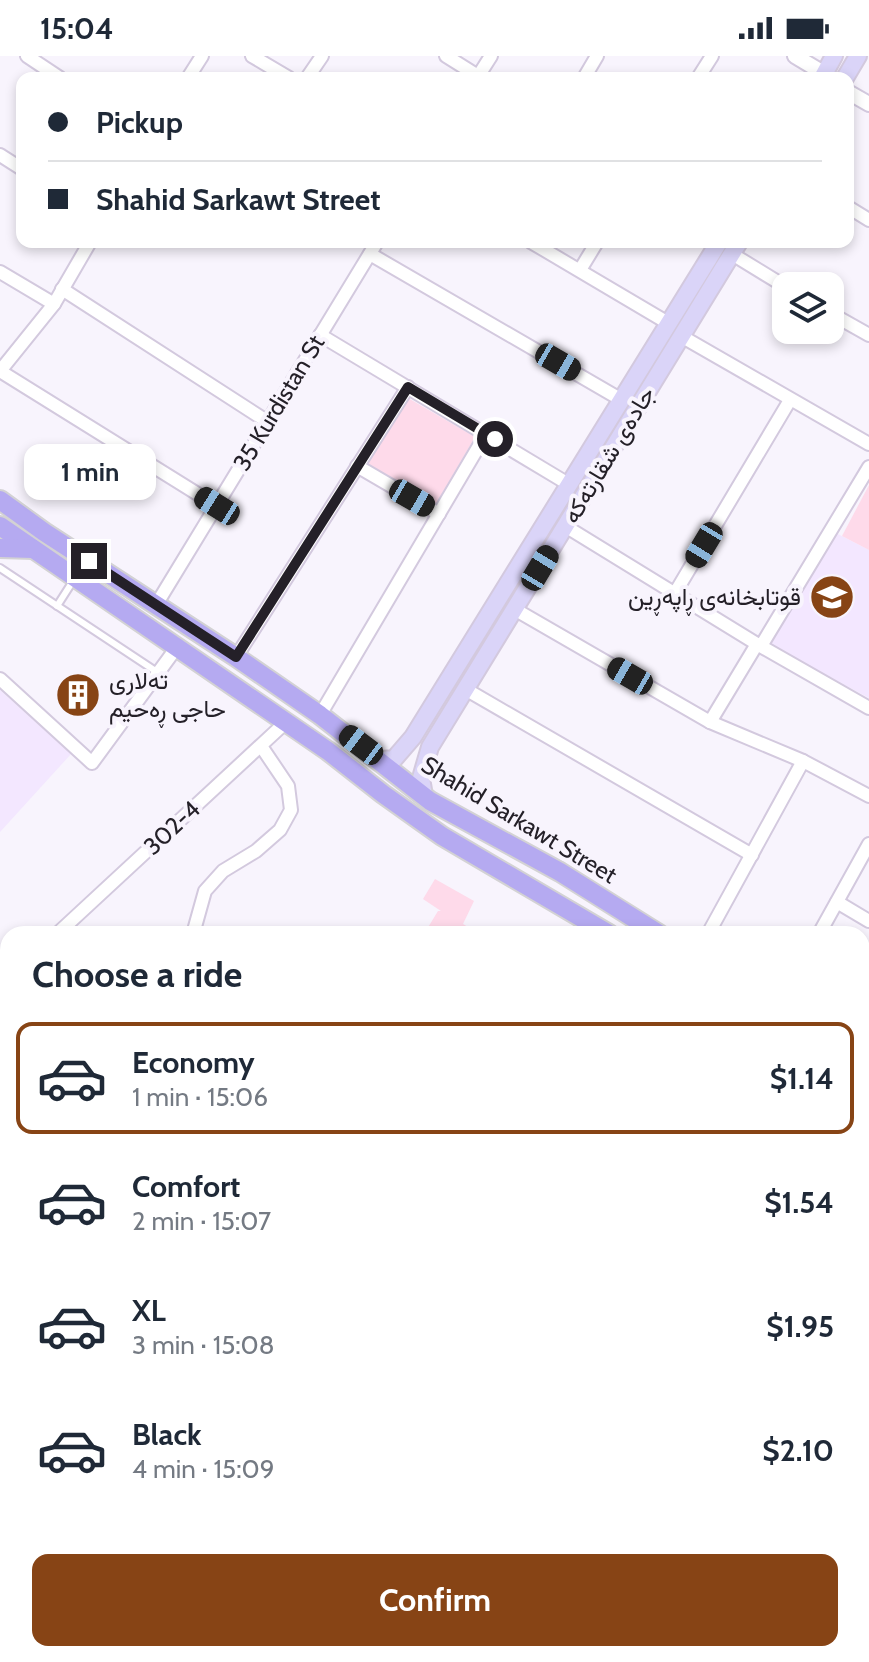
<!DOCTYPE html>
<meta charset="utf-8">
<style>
:root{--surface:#fff;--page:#f2f2f3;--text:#1f2937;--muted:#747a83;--line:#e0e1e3;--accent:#874415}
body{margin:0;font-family:Cabin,Vazirmatn,sans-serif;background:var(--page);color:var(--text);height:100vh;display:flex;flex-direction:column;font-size:30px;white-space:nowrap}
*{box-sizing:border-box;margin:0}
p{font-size:26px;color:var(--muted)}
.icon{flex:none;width:44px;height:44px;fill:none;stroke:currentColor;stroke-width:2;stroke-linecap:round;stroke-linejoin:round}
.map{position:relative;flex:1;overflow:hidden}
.drawer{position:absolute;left:0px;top:870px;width:870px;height:736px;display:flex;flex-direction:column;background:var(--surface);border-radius:24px 24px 0 0;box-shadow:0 4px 12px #0003}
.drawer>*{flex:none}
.guide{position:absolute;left:16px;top:16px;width:838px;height:176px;border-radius:16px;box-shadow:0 4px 12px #0003;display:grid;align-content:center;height:176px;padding:0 32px;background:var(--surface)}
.buttons{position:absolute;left:772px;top:216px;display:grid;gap:16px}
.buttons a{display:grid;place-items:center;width:72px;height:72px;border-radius:16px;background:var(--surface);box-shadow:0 4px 12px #0003;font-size:40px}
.end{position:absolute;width:36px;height:36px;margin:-18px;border:10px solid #242028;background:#fff;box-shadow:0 0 0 4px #fff}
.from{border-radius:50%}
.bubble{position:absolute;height:56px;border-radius:16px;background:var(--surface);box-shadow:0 4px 12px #0003;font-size:26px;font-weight:700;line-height:56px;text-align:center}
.car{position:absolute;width:24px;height:48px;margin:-24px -12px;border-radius:10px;box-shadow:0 0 6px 2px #0007;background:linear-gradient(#222 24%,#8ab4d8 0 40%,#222 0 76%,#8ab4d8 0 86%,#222 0)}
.guide b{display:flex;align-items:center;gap:28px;height:76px;font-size:30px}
.guide b+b{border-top:2px solid var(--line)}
.guide i{width:20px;height:20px;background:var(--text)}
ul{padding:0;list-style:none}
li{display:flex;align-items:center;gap:24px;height:112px;margin:0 16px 12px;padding:0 16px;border:4px solid transparent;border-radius:16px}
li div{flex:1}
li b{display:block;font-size:30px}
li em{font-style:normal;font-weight:700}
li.current{border-color:var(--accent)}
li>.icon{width:72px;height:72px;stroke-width:1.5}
h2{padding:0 32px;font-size:36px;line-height:96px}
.button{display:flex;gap:16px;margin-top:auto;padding:16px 32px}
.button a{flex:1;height:92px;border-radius:16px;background:var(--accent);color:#fff;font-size:32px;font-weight:700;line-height:92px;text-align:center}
.status{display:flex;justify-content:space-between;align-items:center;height:56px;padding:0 40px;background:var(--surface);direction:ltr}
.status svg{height:22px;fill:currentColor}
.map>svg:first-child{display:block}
.built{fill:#f3e7ff}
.green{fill:#fedaea}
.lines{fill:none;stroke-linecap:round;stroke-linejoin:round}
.service-casing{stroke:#d3c9de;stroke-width:10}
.pedestrian-casing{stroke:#d3c9de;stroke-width:13}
.minor-casing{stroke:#d3c9de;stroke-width:16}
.tertiary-casing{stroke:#d3c9de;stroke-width:18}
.secondary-casing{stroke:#d3c9de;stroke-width:20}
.primary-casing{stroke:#d3d2d4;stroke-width:22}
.service{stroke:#fff;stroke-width:6}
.pedestrian{stroke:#fff;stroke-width:9}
.minor{stroke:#fff;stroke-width:12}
.tertiary{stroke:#fff;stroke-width:14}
.secondary{stroke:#dad4f8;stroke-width:16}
.primary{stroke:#b5aaf1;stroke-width:18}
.route{stroke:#242028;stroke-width:10}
.labels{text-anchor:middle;stroke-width:8;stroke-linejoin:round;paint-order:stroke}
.street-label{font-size:24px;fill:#242028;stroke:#f8f4fd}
.poi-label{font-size:24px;fill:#242028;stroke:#f8f4fd;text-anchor:end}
</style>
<div class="status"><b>15:04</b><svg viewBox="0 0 49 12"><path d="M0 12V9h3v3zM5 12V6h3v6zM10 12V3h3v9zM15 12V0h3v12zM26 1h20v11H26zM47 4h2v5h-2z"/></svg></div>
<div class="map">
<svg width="869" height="1606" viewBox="0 0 869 1606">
<rect width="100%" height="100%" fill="#f8f4fd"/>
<g class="built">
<polygon points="834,476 869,494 869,642 768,588"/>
<polygon points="0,634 71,698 0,776"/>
<polygon points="862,1253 869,1259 869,1602 862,1595"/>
</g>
<g class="green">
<polygon points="408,342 475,381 436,448 368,408"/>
<polygon points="869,429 869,494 842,480"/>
<polygon points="435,823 474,845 463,868 480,878 424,878 438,855 441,855 423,843"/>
<polygon points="862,1059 869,1063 869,1237 862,1231"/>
<polygon points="8,1212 8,1385 0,1395 0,1213"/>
<polygon points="0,1497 8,1504 8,1598 117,1598 126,1606 15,1606 0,1593"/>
</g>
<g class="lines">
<g class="service-casing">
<g id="service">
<polyline points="0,512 157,616"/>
<polyline points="57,550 73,525"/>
</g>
</g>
<g class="pedestrian-casing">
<polyline id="pedestrian" points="862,1413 869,1419"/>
</g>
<g class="minor-casing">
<g id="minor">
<polyline points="27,0 60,22"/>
<polyline points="252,0 289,22"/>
<polyline points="446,0 478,20"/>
<polyline points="188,22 202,0"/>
<polyline points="307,22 322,0"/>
<polyline points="477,22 491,0"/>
<polyline points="584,22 597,0"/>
<polyline points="698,22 712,0"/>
<polyline points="0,99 22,113"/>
<polyline points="848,151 869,164"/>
<polyline points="531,186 668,267"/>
<polyline points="370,198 620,343"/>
<polyline points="732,198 786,231"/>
<polyline points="580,214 597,186"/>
<polyline points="0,216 54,248"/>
<polyline points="62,233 268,366"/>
<polyline points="830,257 869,279"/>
<polyline points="320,279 570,429"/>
<polyline points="681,280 869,388"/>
<polyline points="0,315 217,450"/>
<polyline points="0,315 54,248 90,186"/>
<polyline points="357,410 439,458"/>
<polyline points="565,470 757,588 869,652"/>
<polyline points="675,537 790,344"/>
<polyline points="156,549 377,186"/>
<polyline points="516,554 710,666 803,705 869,740"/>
<polyline points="761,590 869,411"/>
<polyline points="236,601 408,331"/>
<polyline points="0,623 92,707 177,591"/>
<polyline points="467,634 752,799"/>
<polyline points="320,659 486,378"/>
<polyline points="710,666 757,588"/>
<polyline points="837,846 869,865"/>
<polyline points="57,878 286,666"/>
<polyline points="193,878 205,835 223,815 256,795 280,774 291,754 288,730 261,690"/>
<polyline points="708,878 803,705"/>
<polyline points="819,878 869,788"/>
<polyline points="0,931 8,923"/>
<polyline points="0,1039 8,1038"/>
<polyline points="0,1181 8,1180"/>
<polyline points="0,1239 8,1246"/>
<polyline points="0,1426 8,1417"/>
<polyline points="0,1485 8,1491"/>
<polyline points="135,1598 145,1606"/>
<polyline points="419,1598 428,1606"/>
<polyline points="626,1598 636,1606"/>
<polyline points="348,1606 355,1598"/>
<polyline points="462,1606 469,1598"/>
<polyline points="584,1606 592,1598"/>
<polyline points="651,1606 658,1598"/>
<polyline points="782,1606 789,1598"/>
</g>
</g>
<g class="tertiary-casing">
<g id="tertiary">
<polyline points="795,0 825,18"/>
<polyline points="848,36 869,48"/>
</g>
</g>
<g class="secondary-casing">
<g id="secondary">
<polyline points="822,22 834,0"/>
<polyline points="845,22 858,0"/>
<polyline points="381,704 394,703 413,681 719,186"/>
<polyline points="424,740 421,722 430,691 739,186"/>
<polyline points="842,1598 851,1606"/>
<polyline points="211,1606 217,1598"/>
</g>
</g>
<g class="primary-casing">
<g id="primary">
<polyline points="0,444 44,476 236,601 320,659 430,745 560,816 659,878"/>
<polyline points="0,470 328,695 383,738 442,780 609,878"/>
<polyline points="0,492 33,493"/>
<polyline points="862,988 869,992"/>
<polyline points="862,1015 869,1019"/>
</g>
</g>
<use href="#service" class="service"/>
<use href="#pedestrian" class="pedestrian"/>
<use href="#minor" class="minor"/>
<use href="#tertiary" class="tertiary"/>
<use href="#secondary" class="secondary"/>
<use href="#primary" class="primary"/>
</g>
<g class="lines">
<polyline class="route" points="89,505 236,601 408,331 495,383"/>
</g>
<defs>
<g id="school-disc" transform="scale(2.3)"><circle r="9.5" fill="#874415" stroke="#f8f4fd"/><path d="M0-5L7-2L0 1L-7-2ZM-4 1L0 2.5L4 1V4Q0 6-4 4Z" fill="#fff"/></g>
<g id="building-disc" transform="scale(2.3)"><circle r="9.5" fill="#874415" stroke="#f8f4fd"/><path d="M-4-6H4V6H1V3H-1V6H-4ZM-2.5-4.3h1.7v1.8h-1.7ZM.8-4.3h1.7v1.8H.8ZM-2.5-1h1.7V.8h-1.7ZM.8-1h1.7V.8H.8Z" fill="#fff"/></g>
</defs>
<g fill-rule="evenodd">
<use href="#school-disc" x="832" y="541"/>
<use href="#building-disc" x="78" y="639"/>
</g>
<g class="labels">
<g class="street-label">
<text transform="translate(279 347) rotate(-59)" y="8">35 Kurdistan St</text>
<text transform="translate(609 399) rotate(-59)" y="8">جادەی شقارتەکە</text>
<text transform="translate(519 764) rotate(31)" y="8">Shahid Sarkawt Street</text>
<text transform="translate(172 772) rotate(-43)" y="8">302-4</text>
</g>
<g class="poi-label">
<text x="801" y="549">قوتابخانەی ڕاپەڕین</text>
<text x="109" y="633" text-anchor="start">تەلاری<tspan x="109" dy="28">حاجی ڕەحیم</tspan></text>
</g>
</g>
</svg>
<div class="buttons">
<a><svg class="icon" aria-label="layers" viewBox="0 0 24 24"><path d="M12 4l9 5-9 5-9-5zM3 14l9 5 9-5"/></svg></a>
</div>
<i class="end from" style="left:495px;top:383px"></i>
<i class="end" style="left:89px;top:505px"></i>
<div class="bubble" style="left:24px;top:388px;width:132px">1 min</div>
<i class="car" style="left:558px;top:306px;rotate:120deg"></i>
<i class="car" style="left:412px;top:442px;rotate:120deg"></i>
<i class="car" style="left:217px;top:450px;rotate:302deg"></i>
<i class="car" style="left:704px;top:489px;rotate:211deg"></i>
<i class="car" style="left:540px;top:512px;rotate:31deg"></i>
<i class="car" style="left:630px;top:620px;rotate:300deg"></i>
<i class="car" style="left:361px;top:689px;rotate:307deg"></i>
<div class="guide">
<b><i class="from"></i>Pickup</b>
<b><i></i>Shahid Sarkawt Street</b>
</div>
<section class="drawer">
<h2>Choose a ride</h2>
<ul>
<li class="current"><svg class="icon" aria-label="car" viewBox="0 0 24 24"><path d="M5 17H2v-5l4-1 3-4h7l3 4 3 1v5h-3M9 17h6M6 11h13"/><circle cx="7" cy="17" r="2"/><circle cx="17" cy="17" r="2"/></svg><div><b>Economy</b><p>1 min · 15:06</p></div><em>$1.14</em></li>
<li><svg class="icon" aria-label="car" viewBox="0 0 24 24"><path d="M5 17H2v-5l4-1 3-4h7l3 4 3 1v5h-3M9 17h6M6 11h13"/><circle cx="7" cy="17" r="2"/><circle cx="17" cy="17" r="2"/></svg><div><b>Comfort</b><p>2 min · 15:07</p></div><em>$1.54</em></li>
<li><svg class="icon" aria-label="car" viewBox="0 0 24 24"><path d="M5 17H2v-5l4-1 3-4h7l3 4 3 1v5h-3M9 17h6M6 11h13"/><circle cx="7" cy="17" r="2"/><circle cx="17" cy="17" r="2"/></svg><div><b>XL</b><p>3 min · 15:08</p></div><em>$1.95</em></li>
<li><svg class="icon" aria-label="car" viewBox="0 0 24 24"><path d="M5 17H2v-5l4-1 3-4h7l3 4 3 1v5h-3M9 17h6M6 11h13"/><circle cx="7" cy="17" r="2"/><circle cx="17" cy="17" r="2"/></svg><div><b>Black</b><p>4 min · 15:09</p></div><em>$2.10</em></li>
</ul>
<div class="button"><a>Confirm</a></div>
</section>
</div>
